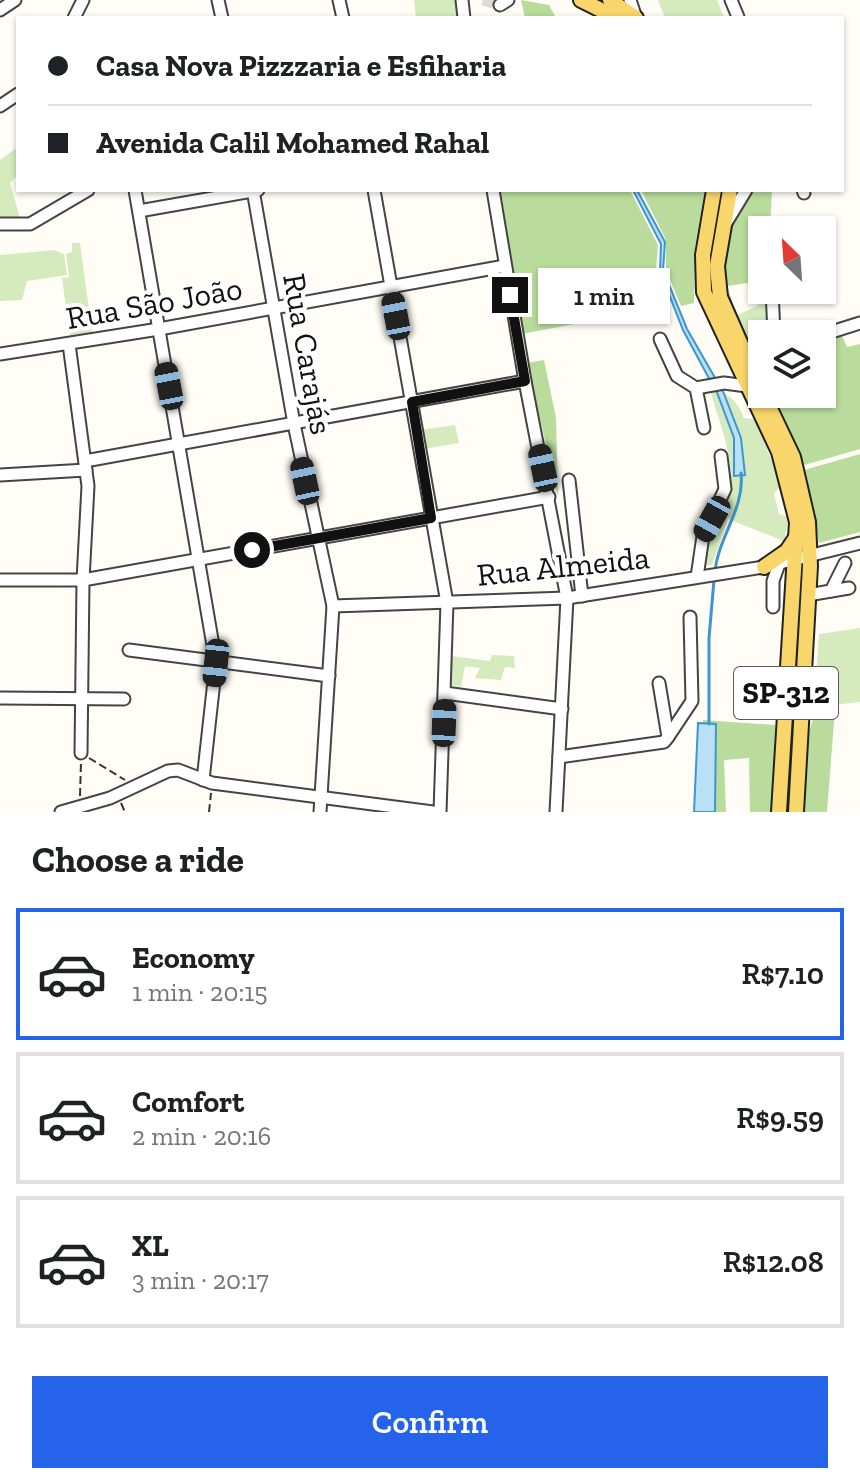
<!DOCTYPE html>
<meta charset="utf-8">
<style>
:root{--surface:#fff;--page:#f6f6f6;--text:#202124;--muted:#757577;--line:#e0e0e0;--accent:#2563eb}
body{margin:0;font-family:"Zilla Slab",serif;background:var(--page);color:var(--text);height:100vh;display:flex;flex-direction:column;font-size:30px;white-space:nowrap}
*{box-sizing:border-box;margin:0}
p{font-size:26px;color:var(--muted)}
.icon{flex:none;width:44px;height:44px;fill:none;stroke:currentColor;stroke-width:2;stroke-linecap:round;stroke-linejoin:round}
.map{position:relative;height:812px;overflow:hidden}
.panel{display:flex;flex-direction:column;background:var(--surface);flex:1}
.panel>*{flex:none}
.hud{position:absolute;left:16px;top:16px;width:828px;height:176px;border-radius:0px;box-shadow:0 2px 6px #0004;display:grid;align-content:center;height:176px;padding:0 32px;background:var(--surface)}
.needle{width:52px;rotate:335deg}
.buttons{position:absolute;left:748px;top:216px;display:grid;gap:16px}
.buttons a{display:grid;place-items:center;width:88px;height:88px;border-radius:0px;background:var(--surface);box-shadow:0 2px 6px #0004;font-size:40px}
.end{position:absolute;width:36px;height:36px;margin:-18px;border:10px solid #111;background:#fff;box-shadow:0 0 0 4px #fff}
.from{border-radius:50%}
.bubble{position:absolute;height:56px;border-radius:0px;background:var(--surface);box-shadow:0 2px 6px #0004;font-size:26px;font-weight:600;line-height:56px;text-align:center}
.car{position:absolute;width:24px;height:48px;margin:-24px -12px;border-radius:10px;box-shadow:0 0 6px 2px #0007;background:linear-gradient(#222 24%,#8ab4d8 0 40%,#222 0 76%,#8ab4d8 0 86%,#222 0)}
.hud b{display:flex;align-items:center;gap:28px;height:76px;font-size:30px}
.hud b+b{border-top:2px solid var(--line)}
.hud i{width:20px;height:20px;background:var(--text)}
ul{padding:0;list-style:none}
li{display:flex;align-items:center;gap:24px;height:132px;margin:0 16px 12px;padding:0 16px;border:4px solid var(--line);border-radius:0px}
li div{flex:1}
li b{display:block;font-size:30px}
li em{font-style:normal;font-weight:600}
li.selected{border-color:var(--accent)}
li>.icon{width:72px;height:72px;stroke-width:1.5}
h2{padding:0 32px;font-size:36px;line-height:96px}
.action{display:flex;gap:16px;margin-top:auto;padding:16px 32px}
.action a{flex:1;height:92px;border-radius:0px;background:var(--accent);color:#fff;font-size:32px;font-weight:600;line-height:92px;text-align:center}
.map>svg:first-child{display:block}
.green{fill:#d5ebbd}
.forest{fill:#b9dc9c}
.water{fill:#b9e0f7;stroke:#3f96cf;stroke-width:2}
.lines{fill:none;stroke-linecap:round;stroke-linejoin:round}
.stream{stroke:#3f96cf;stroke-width:3}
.minor-tunnel{stroke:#dbdad3;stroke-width:11;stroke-dasharray:11 5.5;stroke-linecap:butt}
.minor-casing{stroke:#444;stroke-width:15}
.major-casing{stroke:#222;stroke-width:18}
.path{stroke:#333;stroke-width:2;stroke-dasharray:8 4;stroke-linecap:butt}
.minor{stroke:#fff;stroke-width:11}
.major{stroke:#f9d66b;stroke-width:14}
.route{stroke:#111;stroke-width:10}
.labels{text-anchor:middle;stroke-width:8;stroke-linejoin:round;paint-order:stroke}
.shield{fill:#fff;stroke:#585858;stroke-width:2}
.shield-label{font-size:30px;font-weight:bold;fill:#111}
.street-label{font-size:32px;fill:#111;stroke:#fff}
</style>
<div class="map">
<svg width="860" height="812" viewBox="0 0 860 812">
<rect width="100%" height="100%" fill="#fffdf5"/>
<g class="green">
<polygon points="414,0 455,0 459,18 416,18"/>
<polygon points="658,0 717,0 724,18 665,18"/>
<polygon points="18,147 18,175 10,183 20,218 0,217 0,160"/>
<polygon points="72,243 80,243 92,332 70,336 62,278 69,277 66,254 72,252"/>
<polygon points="54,250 64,254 67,275 27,281 22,300 0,301 0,255"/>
<polygon points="759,293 769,294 770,334 762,334 762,384 732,317 758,306"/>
<path d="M710,389C730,394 736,399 744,418L754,419L782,484L774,494L779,514L789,517L784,541L728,519L712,565H702C706,529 722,518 729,488C736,459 717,418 710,389Z"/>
<polygon points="455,425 459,443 424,449 420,430"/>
<polygon points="860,628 860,702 814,707 819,634"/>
<polygon points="492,655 514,656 515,668 505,667 501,680 475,678 480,668 465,666 461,687 450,685 451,656 490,661"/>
</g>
<g class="forest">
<polygon points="521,0 549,5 556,18 525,18"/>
<polygon points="498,190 630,190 658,245 656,271 669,306 522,334"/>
<polygon points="641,190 705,190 695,247 694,303 681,306 666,270 666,240"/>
<path d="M749,190H772L770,230H762V281L727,286L735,310L728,313C717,257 719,238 749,190Z"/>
<polygon points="842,335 847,347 860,344 860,449 801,466 773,406 777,394 822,394 822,341"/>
<polygon points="544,360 556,418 558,496 527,363"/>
<polygon points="860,454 860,532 819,543 804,470"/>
<polygon points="816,709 835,709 827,812 805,812 808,735"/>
<polygon points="703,720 775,725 772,812 750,812 749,758 724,760 726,812 695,812"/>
</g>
<g class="water">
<polygon points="633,190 637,190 665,242 663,270 687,329 718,383 712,384 683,330 660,271 661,244"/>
<polygon points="721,386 741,438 745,475 734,476 734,438 715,387"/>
<polygon points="698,723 716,724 715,812 694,812"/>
</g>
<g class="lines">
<g class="stream">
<path d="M715,572C718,537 745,509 741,473"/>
<polyline points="709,724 709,638 714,580"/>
</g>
<polyline class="minor-tunnel" points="483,0 500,5"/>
<g class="minor-casing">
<g id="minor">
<polyline points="218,0 222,18"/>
<polyline points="339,0 343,18"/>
<polyline points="462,0 464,18"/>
<polyline points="630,0 636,18"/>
<polyline points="731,0 738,17"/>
<polyline points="500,5 508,0"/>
<polyline points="0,10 15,0"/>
<polyline points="74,18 83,0"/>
<polyline points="0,106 18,94"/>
<polyline points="135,190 216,663 203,780"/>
<polyline points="253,190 294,424 333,606 320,812"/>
<polyline points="374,190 447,603 440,812"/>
<polyline points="493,190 525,381 567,598 556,812"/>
<polyline points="803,190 804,193"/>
<polyline points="139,211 258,190"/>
<polyline points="726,223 746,190"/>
<polyline points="0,224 30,224 88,190"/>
<polyline points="772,290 774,334"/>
<polyline points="822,335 860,323"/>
<polyline points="660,339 677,376 696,388 704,428"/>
<polyline points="69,344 88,486 83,580 81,753"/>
<polyline points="0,354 159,329 505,266"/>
<polyline points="696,388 724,383 747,386"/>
<polyline points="85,461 525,381"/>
<polyline points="0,475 86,470"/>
<polyline points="569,480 582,596"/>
<polyline points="697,577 703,536 725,489 721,456"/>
<polyline points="0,580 83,580 549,497"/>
<polyline points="831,591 849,588"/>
<polyline points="808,595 831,591 845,563"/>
<polyline points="333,606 567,598 764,567 860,543"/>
<polyline points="773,607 773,581 779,564"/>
<polyline points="129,650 329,676"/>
<polyline points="445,693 562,709"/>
<polyline points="0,698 124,699"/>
<polyline points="668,737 692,701 690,617"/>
<polyline points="559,757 664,742 668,737 659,683"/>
<polyline points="61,812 110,798 168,771 178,770 212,783 433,812"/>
</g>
</g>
<g class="major-casing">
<g id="major">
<polyline points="581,0 617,18"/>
<polyline points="610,0 636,18"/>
<polyline points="714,190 703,255 704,292 779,452 797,522 779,812"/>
<polyline points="730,190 717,266 720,297 762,392"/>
<polyline points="763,394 793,457 808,522 810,566 796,812"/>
<polyline points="764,567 787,551 797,536"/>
</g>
</g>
<g class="path">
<polyline points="89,758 125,780"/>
<polyline points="80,796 81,762"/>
<polyline points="121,803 125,812"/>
<polyline points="209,812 211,793"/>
</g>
<use href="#minor" class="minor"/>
<use href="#major" class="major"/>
</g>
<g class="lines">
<polyline class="route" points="252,550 431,518 412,402 525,381 510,295"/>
</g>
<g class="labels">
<rect class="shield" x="734" y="667" width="104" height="52" rx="6"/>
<g class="shield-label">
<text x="786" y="703">SP-312</text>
</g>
<g class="street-label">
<text transform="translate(154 303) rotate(-10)" y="11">Rua São João</text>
<text transform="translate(308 354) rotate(80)" y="11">Rua Carajás</text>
<text transform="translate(563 566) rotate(-6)" y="11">Rua Almeida</text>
</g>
</g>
</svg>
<div class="buttons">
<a><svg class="needle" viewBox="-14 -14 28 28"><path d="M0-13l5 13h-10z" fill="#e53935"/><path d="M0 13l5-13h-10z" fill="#757577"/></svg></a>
<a><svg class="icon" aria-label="layers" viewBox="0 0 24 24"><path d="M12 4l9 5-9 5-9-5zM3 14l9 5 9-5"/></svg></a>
</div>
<i class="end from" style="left:252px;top:550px"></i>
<i class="end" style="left:510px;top:295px"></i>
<div class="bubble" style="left:538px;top:268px;width:132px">1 min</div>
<i class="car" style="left:396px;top:316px;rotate:349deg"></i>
<i class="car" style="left:169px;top:386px;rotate:349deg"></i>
<i class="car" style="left:543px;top:468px;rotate:348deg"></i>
<i class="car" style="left:305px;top:481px;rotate:348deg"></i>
<i class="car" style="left:712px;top:519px;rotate:209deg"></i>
<i class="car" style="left:216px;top:663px;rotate:186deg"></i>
<i class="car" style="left:444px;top:723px;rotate:2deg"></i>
<div class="hud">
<b><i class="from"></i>Casa Nova Pizzzaria e Esfiharia</b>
<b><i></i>Avenida Calil Mohamed Rahal</b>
</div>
</div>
<section class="panel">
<h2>Choose a ride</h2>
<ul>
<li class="selected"><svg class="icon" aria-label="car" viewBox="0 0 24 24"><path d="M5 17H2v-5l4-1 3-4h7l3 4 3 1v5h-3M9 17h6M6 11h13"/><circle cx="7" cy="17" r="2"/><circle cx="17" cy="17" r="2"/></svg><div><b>Economy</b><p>1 min · 20:15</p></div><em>R$7.10</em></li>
<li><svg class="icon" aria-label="car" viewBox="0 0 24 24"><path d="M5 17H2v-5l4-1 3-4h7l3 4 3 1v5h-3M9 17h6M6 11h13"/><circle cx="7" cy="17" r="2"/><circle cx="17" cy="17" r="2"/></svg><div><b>Comfort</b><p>2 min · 20:16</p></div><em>R$9.59</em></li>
<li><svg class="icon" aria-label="car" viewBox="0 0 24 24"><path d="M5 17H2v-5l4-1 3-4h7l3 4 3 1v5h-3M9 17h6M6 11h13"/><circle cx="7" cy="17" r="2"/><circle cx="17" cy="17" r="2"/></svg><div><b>XL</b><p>3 min · 20:17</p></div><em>R$12.08</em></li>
</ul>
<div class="action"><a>Confirm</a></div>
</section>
